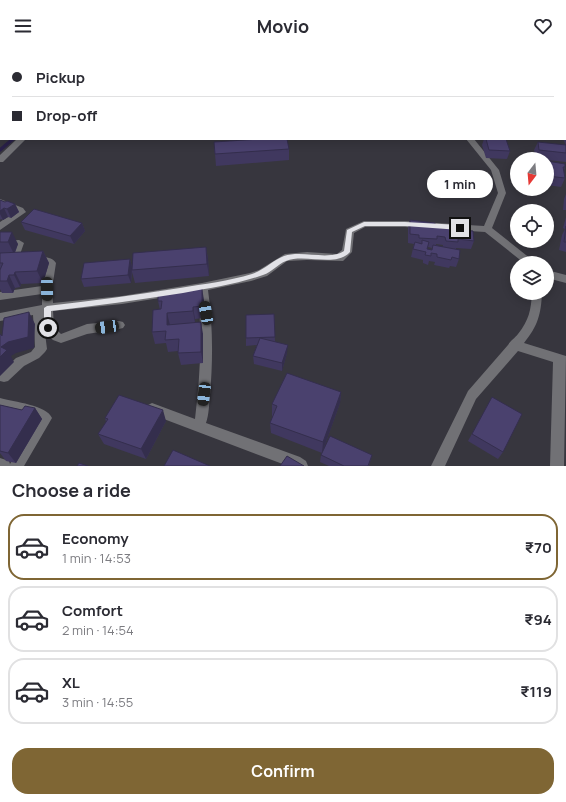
<!DOCTYPE html>
<meta charset="utf-8">
<style>
:root{--surface:#fff;--page:#f7f7f7;--text:#2b2b33;--muted:#7c7c81;--line:#e1e1e2;--accent:#7f6634}
body{margin:0;font-family:Manrope,sans-serif;background:var(--page);color:var(--text);height:100vh;display:flex;flex-direction:column;font-size:15px;white-space:nowrap}
*{box-sizing:border-box;margin:0}
p{font-size:13px;color:var(--muted)}
.icon{flex:none;width:22px;height:22px;fill:none;stroke:currentColor;stroke-width:2;stroke-linecap:round;stroke-linejoin:round}
.map{position:relative;height:414px;overflow:hidden}
.sheet{display:flex;flex-direction:column;background:var(--surface);flex:1}
.sheet>*{flex:none}
.banner{position:absolute;left:0px;top:0px;width:566px;height:88px;box-shadow:0 2px 10px #0003;display:grid;align-content:center;height:88px;padding:0 12px;background:var(--surface)}
.needle{width:26px;rotate:196deg}
.tools{position:absolute;left:510px;top:100px;display:grid;gap:8px}
.tools a{display:grid;place-items:center;width:44px;height:44px;border-radius:50%;background:var(--surface);box-shadow:0 2px 10px #0003;font-size:20px}
.end{position:absolute;width:18px;height:18px;margin:-9px;border:5px solid #e2e2e7;background:#111;box-shadow:0 0 0 2px #111}
.from{border-radius:50%}
.bubble{position:absolute;height:28px;border-radius:14px;background:var(--surface);box-shadow:0 2px 10px #0003;font-size:13px;font-weight:700;line-height:28px;text-align:center}
.car{position:absolute;width:12px;height:24px;margin:-12px -6px;border-radius:5px;box-shadow:0 0 3px 1px #0007;background:linear-gradient(#222 24%,#8ab4d8 0 40%,#222 0 76%,#8ab4d8 0 86%,#222 0)}
.banner b{display:flex;align-items:center;gap:14px;height:38px;font-size:15px}
.banner b+b{border-top:1px solid var(--line)}
.banner i{width:10px;height:10px;background:var(--text)}
ul{padding:0;list-style:none}
li{display:flex;align-items:center;gap:12px;height:66px;margin:0 8px 6px;padding:0 4px;border:2px solid var(--line);border-radius:16px}
li div{flex:1}
li b{display:block;font-size:15px}
li em{font-style:normal;font-weight:700}
li.selected{border-color:var(--accent)}
li>.icon{width:36px;height:36px;stroke-width:1.5}
h2{padding:0 12px;font-size:18px;line-height:48px}
.action{display:flex;gap:8px;margin-top:auto;padding:8px 12px}
.action a{flex:1;height:46px;border-radius:16px;background:var(--accent);color:#fff;font-size:16px;font-weight:700;line-height:46px;text-align:center}
header{display:flex;justify-content:space-between;align-items:center;height:52px;padding:0 12px;background:var(--surface);font-size:18px;font-weight:700}
.map>svg:first-child{display:block}
.lines{fill:none;stroke-linecap:round;stroke-linejoin:round}
.stream{stroke:#292049;stroke-width:3.5}
.minor{fill:#717175;fill-rule:evenodd}
.wall{fill:#40385f;fill-rule:evenodd}
.shaded-wall{fill:#342e4d}
.building{fill:#4a416e;stroke:#342e4d}
.route{fill:#e2e2e7}
</style>
<header><svg class="icon" aria-label="menu" viewBox="0 0 24 24"><path d="M4 6h16M4 12h16M4 18h16"/></svg>Movio<svg class="icon" aria-label="heart" viewBox="0 0 24 24"><path d="M12 20l-8-8c-3-5 5-10 8-4 3-6 11-1 8 4z"/></svg></header>
<div class="map">
<svg width="566" height="414" viewBox="0 0 566 414">
<rect width="100%" height="100%" fill="#37363e"/>
<g class="lines">
<polyline class="stream" points="0,98 13,87"/>
<g class="minor">
<polygon points="104,0 111,0 104,1"/>
<rect x="368" y="0" width="7" height="1"/>
<polygon points="17,87 26,87 3,110 0,110 0,103"/>
<path d="M466,87H474L499,118L506,141L492,176L536,211H524L485,180L405,175H365L354,181L352,200L343,209L307,208L287,209L267,224L251,229L208,238C213,273 213,308 210,343C209,352 209,363 206,371L300,405L306,409L308,414H288L148,361L146,357L148,353L152,351L195,367C200,324 203,282 197,240L122,252L53,259L54,275L61,282L87,272L119,269L123,270L125,273L123,276L119,277L87,282L61,291L53,288L45,281L47,297L45,300L39,306L24,314L8,329L4,330L0,329V321L16,306L31,300L35,295L33,263L0,269V261L42,253V242L0,248V240L42,234L46,213H31L30,210L31,207C40,205 51,203 56,211L52,237L53,251L122,244L202,231L250,221L259,218L285,202L307,200L337,202L342,198L346,177L364,169H405L484,174L498,141L491,118Z"/>
<polygon points="0,147 23,156 26,160 0,178 0,170 15,160 0,153"/>
<polygon points="19,188 24,191 18,208 20,211 19,214 15,215 8,212 7,209 13,195 0,195 0,189"/>
<polygon points="547,218 566,223 566,231 547,226"/>
<path d="M532,241H542C541,262 538,274 524,291L566,304L564,414H550L553,310L518,299L476,347L445,414H431L468,339L508,293C510,289 515,286 518,282C529,268 531,258 532,241Z"/>
<path d="M0,346C14,350 47,353 52,366L24,414H0V406L9,409L10,412L38,368L0,358Z"/>
</g>
</g>
<g class="wall">
<rect x="565" y="31" width="1" height="25"/>
<polygon points="565,64 566,64 566,110 547,108 547,107 536,106 534,98 538,90 566,93 563,87 565,87"/>
<polygon points="484,87 506,87 510,99 507,107 486,106 482,93"/>
<polygon points="214,90 289,97 289,108 216,114"/>
<polygon points="547,109 565,115 564,119 565,126 561,135 547,133"/>
<polygon points="566,142 566,158 563,158 564,147"/>
<polygon points="0,148 5,150 15,152 19,160 11,166 8,165 3,168 1,167 0,168"/>
<polygon points="566,165 566,200 559,198 562,183 565,177 563,176"/>
<path d="M410,168L435,175L474,189L471,197L456,196V197L459,207L456,215L450,214L449,216L434,213L435,210L429,209L428,213L423,211V208L411,205L414,192L408,191V176ZM436,192L443,193V195L436,193ZM428,195L432,196L431,198L427,197Z"/>
<polygon points="21,170 82,171 85,179 74,192 25,178"/>
<polygon points="0,180 18,192 15,201 43,199 49,211 43,231 21,232 20,235 15,236 13,241 2,241 0,237"/>
<polygon points="206,195 208,207 209,224 135,231 132,220 131,231 84,235 81,227 130,207 132,215"/>
<polygon points="204,248 204,266 195,267 195,270 203,282 203,311 181,313 178,301 178,299 168,300 166,291 155,292 152,280 160,258 158,249"/>
<polygon points="274,262 275,290 287,301 282,319 254,312 253,304 257,293 246,294 246,286"/>
<polygon points="341,340 340,351 322,401 271,381 270,371 273,364 272,364 272,352"/>
<polygon points="492,345 503,400 498,407 468,389"/>
<polygon points="0,353 22,358 35,356 42,367 16,411 6,409 0,401"/>
<polygon points="105,366 166,369 146,407 104,392 98,382 106,370"/>
<polygon points="321,403 372,403 369,414 329,414 320,410"/>
</g>
<g class="shaded-wall">
<polygon points="33,0 45,0 45,1 31,1"/>
<polygon points="1,38 1,49 0,46 0,39"/>
<polygon points="15,152 19,160 11,166 7,157"/>
<polygon points="4,156 8,165 3,168 0,162 0,159"/>
<polygon points="82,171 85,179 74,192 70,184"/>
<polygon points="12,180 18,192 14,202 8,190"/>
<polygon points="206,195 208,207 209,224 207,212"/>
<polygon points="43,199 49,211 43,231 37,219"/>
<polygon points="130,207 132,216 131,231 128,223"/>
<polygon points="15,220 21,232 20,235 14,223"/>
<polygon points="9,223 15,236 13,241 7,229"/>
<polygon points="202,236 204,248 204,266 202,254"/>
<polygon points="193,255 195,267 195,271 193,259"/>
<polygon points="29,260 35,272 34,296 16,301 11,304 14,310 0,324 0,305 1,295"/>
<polygon points="167,261 170,273 167,273"/>
<polygon points="201,270 203,282 203,311 201,300"/>
<polygon points="288,293 287,301 282,319 282,311"/>
<polygon points="341,340 340,351 322,401 323,390"/>
<polygon points="35,356 42,367 16,411 8,401"/>
<polygon points="163,358 166,369 146,407 141,397"/>
</g>
<g class="building">
<polygon points="5,0 33,0 31,1 3,1"/>
<polygon points="0,14 1,15 1,38 0,39"/>
<rect x="565" y="31" width="1" height="13"/>
<polygon points="565,64 566,64 566,71 565,68"/>
<polygon points="260,87 287,87 289,97 215,102 214,90"/>
<polygon points="486,87 506,87 510,99 489,98"/>
<polygon points="538,90 566,93 566,101 539,98"/>
<polygon points="547,109 565,112 565,115 563,115 565,126 547,124"/>
<polygon points="0,148 5,150 7,149 15,152 7,157 4,156 0,159"/>
<polygon points="34,157 82,171 70,184 21,170"/>
<polygon points="410,168 435,171 435,175 473,179 474,189 458,187 458,190 446,189 445,185 437,184 437,187 419,186 419,183 410,182"/>
<polygon points="566,174 566,190 564,190"/>
<polygon points="0,180 12,180 8,190 0,190"/>
<polygon points="422,188 429,190 427,197 432,198 433,193 460,198 459,207 452,205 451,208 437,205 437,202 431,201 431,204 425,203 426,200 413,197 415,190 422,192"/>
<polygon points="206,195 207,212 132,218 133,201"/>
<polygon points="43,199 37,219 15,220 14,223 9,223 7,229 0,229 0,218 3,211 0,211 0,201"/>
<polygon points="130,207 128,223 81,227 84,211"/>
<polygon points="202,236 202,254 193,255 193,259 167,261 167,273 201,270 201,300 178,301 179,287 165,288 166,279 152,280 153,258 161,257 162,249 158,249 158,240"/>
<polygon points="29,260 28,285 8,290 1,295 7,298 0,305 0,282 2,284 4,266"/>
<polygon points="274,262 275,285 246,286 246,263"/>
<polygon points="260,286 288,293 282,311 253,304"/>
<polygon points="287,321 341,340 323,390 270,371 277,354 272,352"/>
<polygon points="119,343 163,358 141,397 98,382 108,367 105,366"/>
<polygon points="492,345 522,362 503,400 472,382"/>
<polygon points="0,353 22,358 25,354 35,356 8,401 0,399"/>
<polygon points="330,384 372,403 368,414 344,414 321,403"/>
<polygon points="173,398 210,414 164,414"/>
<polygon points="287,404 304,414 280,414"/>
<polygon points="79,411 88,414 77,414"/>
</g>
<path class="route" d="M364,170H405L460,173L463,176L460,178L405,174H365L352,180L350,200C336,216 305,201 286,209C278,212 272,220 263,223C238,232 210,236 183,241C139,248 95,254 51,259V276L48,279L44,276V256L47,254C92,249 136,243 180,236C204,232 229,229 252,222C264,218 273,208 284,204C303,198 328,209 344,199L347,178Z"/>
</svg>
<div class="tools">
<a><svg class="needle" viewBox="-14 -14 28 28"><path d="M0-13l5 13h-10z" fill="#e53935"/><path d="M0 13l5-13h-10z" fill="#7c7c81"/></svg></a>
<a><svg class="icon" aria-label="locate" viewBox="0 0 24 24"><circle cx="12" cy="12" r="6"/><path d="M12 2v4M12 18v4M2 12h4M18 12h4"/></svg></a>
<a><svg class="icon" aria-label="layers" viewBox="0 0 24 24"><path d="M12 4l9 5-9 5-9-5zM3 14l9 5 9-5"/></svg></a>
</div>
<i class="end from" style="left:48px;top:276px"></i>
<i class="end" style="left:460px;top:176px"></i>
<div class="bubble" style="left:427px;top:118px;width:66px">1 min</div>
<i class="car" style="left:47px;top:237px;rotate:179deg"></i>
<i class="car" style="left:206px;top:261px;rotate:350deg"></i>
<i class="car" style="left:107px;top:275px;rotate:262deg"></i>
<i class="car" style="left:204px;top:342px;rotate:187deg"></i>
<div class="banner">
<b><i class="from"></i>Pickup</b>
<b><i></i>Drop-off</b>
</div>
</div>
<section class="sheet">
<h2>Choose a ride</h2>
<ul>
<li class="selected"><svg class="icon" aria-label="car" viewBox="0 0 24 24"><path d="M5 17H2v-5l4-1 3-4h7l3 4 3 1v5h-3M9 17h6M6 11h13"/><circle cx="7" cy="17" r="2"/><circle cx="17" cy="17" r="2"/></svg><div><b>Economy</b><p>1 min · 14:53</p></div><em>₹70</em></li>
<li><svg class="icon" aria-label="car" viewBox="0 0 24 24"><path d="M5 17H2v-5l4-1 3-4h7l3 4 3 1v5h-3M9 17h6M6 11h13"/><circle cx="7" cy="17" r="2"/><circle cx="17" cy="17" r="2"/></svg><div><b>Comfort</b><p>2 min · 14:54</p></div><em>₹94</em></li>
<li><svg class="icon" aria-label="car" viewBox="0 0 24 24"><path d="M5 17H2v-5l4-1 3-4h7l3 4 3 1v5h-3M9 17h6M6 11h13"/><circle cx="7" cy="17" r="2"/><circle cx="17" cy="17" r="2"/></svg><div><b>XL</b><p>3 min · 14:55</p></div><em>₹119</em></li>
</ul>
<div class="action"><a>Confirm</a></div>
</section>
